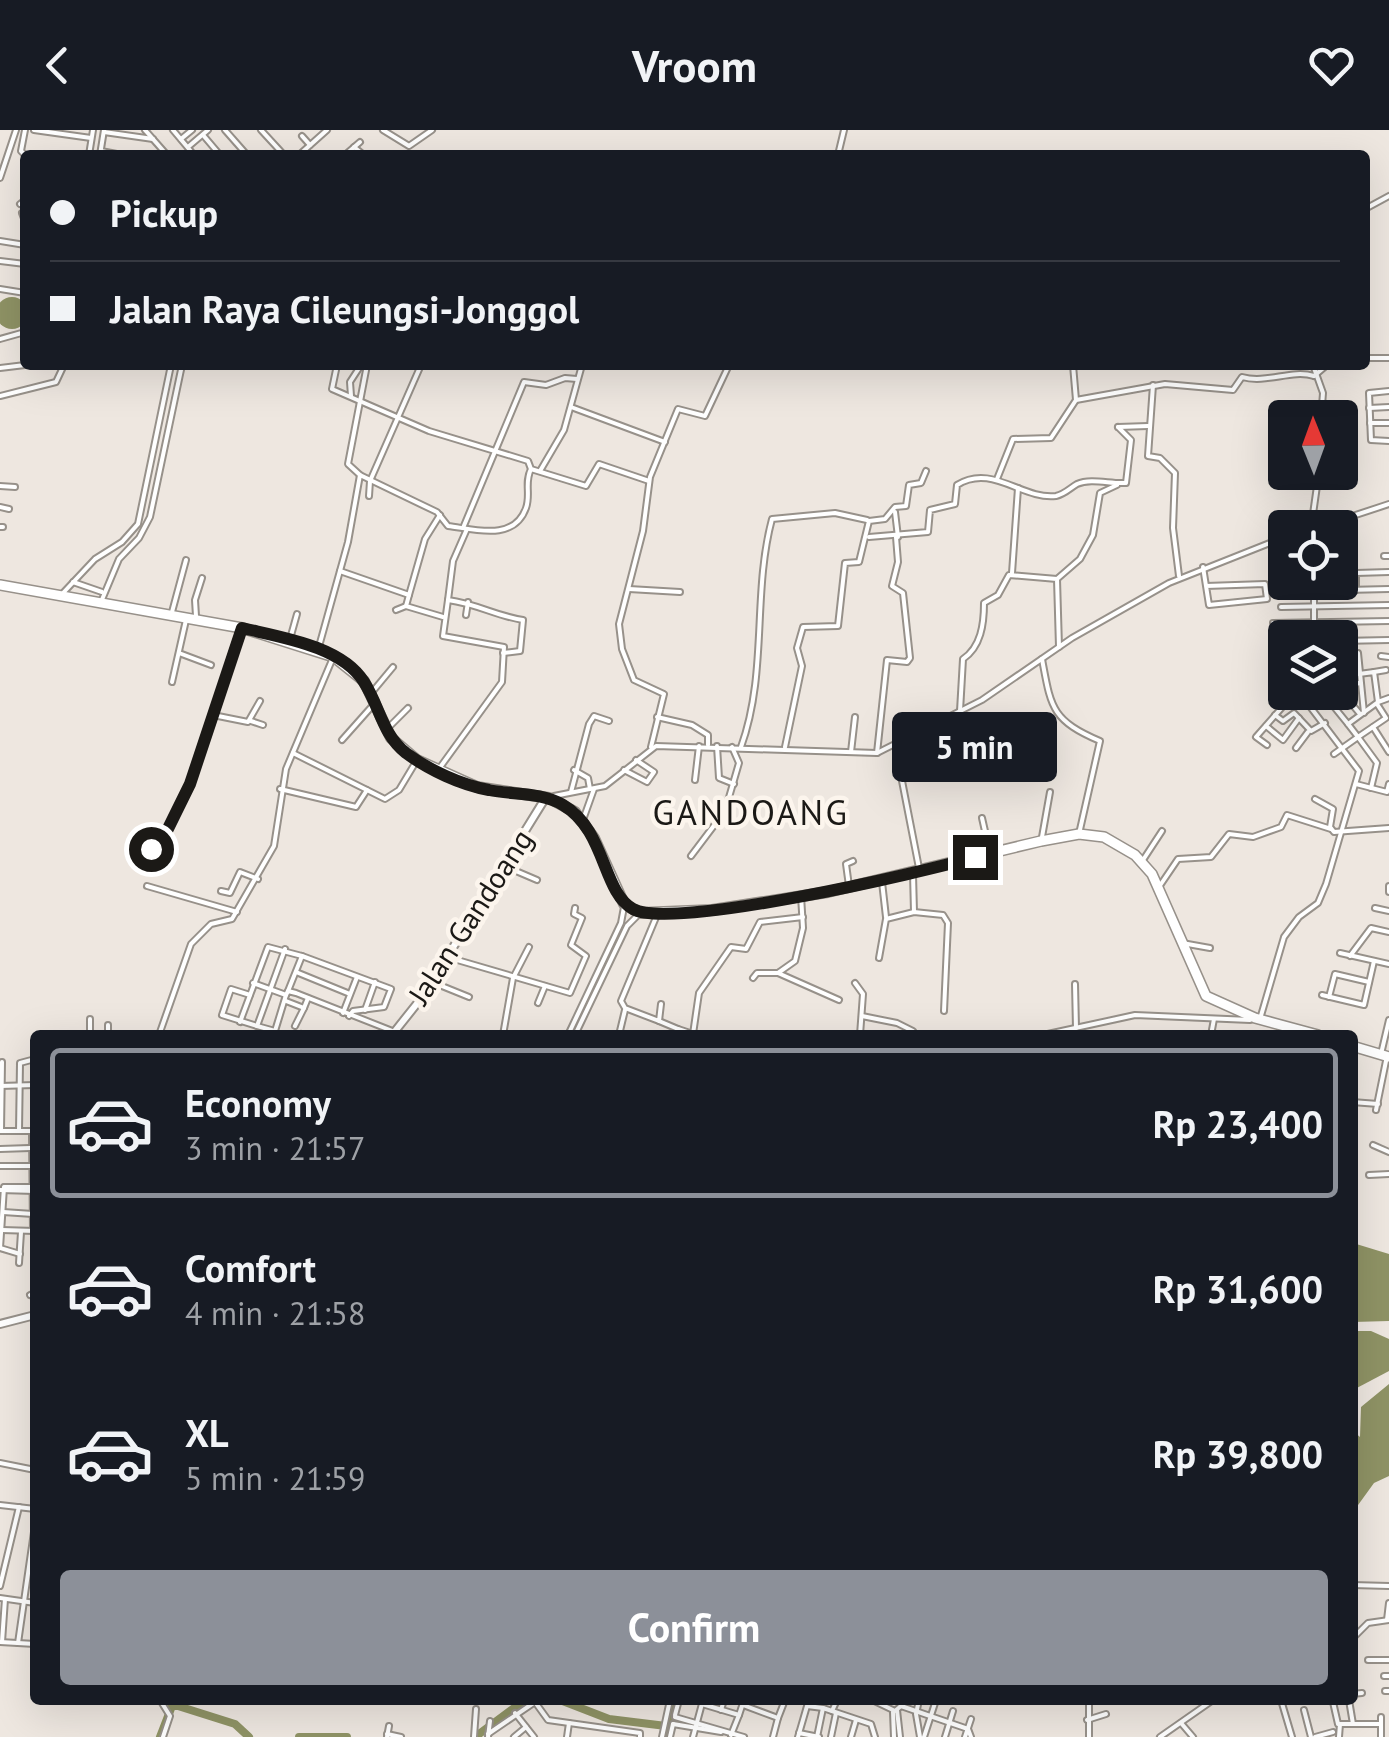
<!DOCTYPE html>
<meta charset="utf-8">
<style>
:root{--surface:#171b24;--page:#242831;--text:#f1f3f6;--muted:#9ea1a6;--line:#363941;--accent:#8c9099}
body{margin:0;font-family:"PT Sans",sans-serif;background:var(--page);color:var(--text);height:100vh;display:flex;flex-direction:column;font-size:38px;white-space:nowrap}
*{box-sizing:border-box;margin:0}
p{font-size:32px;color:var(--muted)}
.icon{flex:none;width:55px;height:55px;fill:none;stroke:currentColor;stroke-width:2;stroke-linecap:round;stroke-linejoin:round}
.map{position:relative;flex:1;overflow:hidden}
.sheet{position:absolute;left:30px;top:900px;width:1328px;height:675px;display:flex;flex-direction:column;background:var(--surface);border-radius:10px;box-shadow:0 10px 40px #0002}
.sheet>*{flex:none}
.hud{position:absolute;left:20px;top:20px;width:1350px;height:220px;border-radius:10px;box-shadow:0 10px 40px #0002;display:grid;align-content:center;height:220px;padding:0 30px;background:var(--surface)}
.needle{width:65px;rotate:359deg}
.fabs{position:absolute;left:1268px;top:270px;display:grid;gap:20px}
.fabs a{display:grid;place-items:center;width:90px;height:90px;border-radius:10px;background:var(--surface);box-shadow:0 10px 40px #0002;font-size:50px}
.end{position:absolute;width:45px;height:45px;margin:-22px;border:12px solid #1b1916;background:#fff;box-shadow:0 0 0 5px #fff}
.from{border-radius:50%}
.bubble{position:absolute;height:70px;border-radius:10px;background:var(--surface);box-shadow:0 10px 40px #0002;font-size:32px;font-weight:700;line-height:70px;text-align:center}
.hud b{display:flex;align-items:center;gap:35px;height:95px;font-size:38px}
.hud b+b{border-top:2px solid var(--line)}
.hud i{width:25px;height:25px;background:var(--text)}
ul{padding:18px 0 0;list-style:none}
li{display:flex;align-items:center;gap:30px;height:150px;margin:0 20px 15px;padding:0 10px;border:5px solid transparent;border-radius:10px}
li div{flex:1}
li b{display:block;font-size:38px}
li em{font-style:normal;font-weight:700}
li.on{border-color:var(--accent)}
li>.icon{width:90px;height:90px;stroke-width:1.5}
.action{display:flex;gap:20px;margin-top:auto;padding:20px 30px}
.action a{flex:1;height:115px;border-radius:10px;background:var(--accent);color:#fff;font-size:40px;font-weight:700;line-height:115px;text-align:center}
header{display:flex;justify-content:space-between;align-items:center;height:130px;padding:0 30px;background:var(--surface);font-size:45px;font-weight:700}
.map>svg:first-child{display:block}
.water{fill:#8f9365}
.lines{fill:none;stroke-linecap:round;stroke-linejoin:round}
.river{stroke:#8f9365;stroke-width:8}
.minor-casing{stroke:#97918a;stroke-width:8}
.tertiary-casing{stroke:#97918a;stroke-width:10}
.primary-casing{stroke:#97918a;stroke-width:12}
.minor{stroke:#fff;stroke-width:4}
.tertiary{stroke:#fff;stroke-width:6}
.primary{stroke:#fff;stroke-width:9}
.route{stroke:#1b1916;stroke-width:12}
.labels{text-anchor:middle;stroke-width:9;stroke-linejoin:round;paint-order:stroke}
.street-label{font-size:30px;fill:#1b1916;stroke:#fcf5ed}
.quarter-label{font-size:35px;letter-spacing:2.5px;fill:#1b1916;stroke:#fcf5ed}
</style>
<header><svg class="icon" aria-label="back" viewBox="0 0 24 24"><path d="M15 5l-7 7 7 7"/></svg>Vroom<svg class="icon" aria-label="heart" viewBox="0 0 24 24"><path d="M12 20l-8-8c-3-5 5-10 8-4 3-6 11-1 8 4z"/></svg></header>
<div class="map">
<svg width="1389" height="1607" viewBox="0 0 1389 1607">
<rect width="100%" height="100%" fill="#eee7e0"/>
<g class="water">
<circle cx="12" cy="183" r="16"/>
<polygon points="1353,1113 1389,1124 1389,1191 1353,1192"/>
<polygon points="1353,1201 1371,1201 1389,1209 1389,1241 1353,1260"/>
<polygon points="1389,1254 1389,1346 1374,1353 1353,1382 1353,1301 1360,1307 1361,1277"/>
</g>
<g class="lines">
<g class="river">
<polyline points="560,1570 609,1589 666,1596"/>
<polyline points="160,1607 172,1576 178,1576 235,1594 249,1607"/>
<polyline points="299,1607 347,1607"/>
<polyline points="475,1607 525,1570"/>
<polyline points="665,1607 673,1570"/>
</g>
<g class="minor-casing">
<g id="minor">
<polyline points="25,0 21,21 25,25"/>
<polyline points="34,0 91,8"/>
<polyline points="145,0 167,25"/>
<polyline points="173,0 194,25"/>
<polyline points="225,0 247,25"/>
<polyline points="261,0 284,25"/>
<polyline points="383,0 409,16 432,0"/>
<polyline points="104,2 153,9"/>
<polyline points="203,5 220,25"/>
<polyline points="302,6 310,15"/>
<polyline points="181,9 192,0"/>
<polyline points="188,17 208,0"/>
<polyline points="354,17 364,25"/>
<polyline points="101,21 122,25"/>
<polyline points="89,25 93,0"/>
<polyline points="100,25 104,0"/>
<polyline points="299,25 327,0"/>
<polyline points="345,25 360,12"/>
<polyline points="838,25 844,0"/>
<polyline points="0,48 16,0"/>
<polyline points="20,74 25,70"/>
<polyline points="1365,79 1389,66"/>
<polyline points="22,83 25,91"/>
<polyline points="0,111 25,115"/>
<polyline points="0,131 25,134"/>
<polyline points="0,159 25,163"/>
<polyline points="0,209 25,202"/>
<polyline points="1365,228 1389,228"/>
<polyline points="337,235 332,259 429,301 528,331 531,339 586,356 599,334 649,351"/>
<polyline points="1073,235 1076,270"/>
<polyline points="1313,235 1323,263 1321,288"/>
<polyline points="0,238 25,235"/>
<polyline points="1314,246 1327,235"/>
<polyline points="1153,255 1148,326 1160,328 1175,343 1173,398 1179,446"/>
<polyline points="1389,261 1369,263 1371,310 1389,311"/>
<polyline points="0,266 56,252 64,235"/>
<polyline points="351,266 350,252 361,235"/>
<polyline points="571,277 665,312"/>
<polyline points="1369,278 1389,277"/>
<polyline points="1370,293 1389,293"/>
<polyline points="1118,297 1131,310 1126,353"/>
<polyline points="1118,297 1148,296"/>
<polyline points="540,341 564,300 582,235"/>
<polyline points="360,345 348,334 367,235"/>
<path d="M997,349L1013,309L1051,308L1076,270L1165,254L1233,260L1242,247C1267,254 1291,239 1314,246"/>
<polyline points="0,356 15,357"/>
<polyline points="369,366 370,351 421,235"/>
<polyline points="0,377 9,379"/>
<polyline points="895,382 898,407"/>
<polyline points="0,397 3,397"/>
<polyline points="463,398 524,252 546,255 565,248 577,249"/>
<polyline points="1311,398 1319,342"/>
<polyline points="1316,398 1389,374"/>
<path d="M467,399L453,431L448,470C478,474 496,486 523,490L520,521L503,523"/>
<path d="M869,407L928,402L930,380L955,374L957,355C992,333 1022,370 1056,366C1065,364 1070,358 1077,354C1091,348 1110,354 1125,353"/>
<polyline points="1384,426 1389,426"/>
<polyline points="1203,437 1209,475 1267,469 1265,454 1206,456"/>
<polyline points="340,441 409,465 425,409 440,385"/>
<polyline points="1012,443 1018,358"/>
<polyline points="1057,449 1080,429 1093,405 1100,363 1117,355"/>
<polyline points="73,452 102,462"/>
<polyline points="629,459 680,462"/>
<polyline points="1356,460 1356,443 1389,442"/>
<polyline points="1303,461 1389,459"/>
<polyline points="1314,462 1314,508"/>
<polyline points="63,463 95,429 122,412 138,394 171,235"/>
<polyline points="409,465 406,476 443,487"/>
<polyline points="101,472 119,429 139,408 150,387 182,235"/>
<polyline points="1281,477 1389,475"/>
<polyline points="396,480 406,476"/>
<polyline points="172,482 186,430"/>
<polyline points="466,485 468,472"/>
<polyline points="196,486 195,470 202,448"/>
<polyline points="1273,493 1389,491"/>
<polyline points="290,509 297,484"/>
<polyline points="1340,511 1389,510"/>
<polyline points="1276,512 1285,512"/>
<path d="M318,520L348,412L360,345L437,382L448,396C474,399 514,412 526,378C531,364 524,353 531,339"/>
<polyline points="179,523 211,535"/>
<polyline points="1358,523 1364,583"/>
<polyline points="1381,526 1389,527"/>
<path d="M1042,529C1051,577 1051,590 1100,611L1079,704"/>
<polyline points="1374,542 1386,540"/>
<polyline points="1344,546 1346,558"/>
<polyline points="172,552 186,490"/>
<polyline points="1340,560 1360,584"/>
<polyline points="1340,560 1359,553"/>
<polyline points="373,561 393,537"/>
<polyline points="1322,562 1348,594"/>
<polyline points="1378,572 1389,568"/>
<polyline points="1283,575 1276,565 1272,533 1285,530"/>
<path d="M960,581L963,529C981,517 984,494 984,473L998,465L1009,445L1057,449L1059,517"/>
<polyline points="213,585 248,592 260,571"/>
<polyline points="1275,585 1283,591 1294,583 1311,601 1325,593"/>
<polyline points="657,587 692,595 708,605 708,615"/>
<polyline points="251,591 263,595"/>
<polyline points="1266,596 1283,610 1299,588"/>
<polyline points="389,597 408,578"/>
<polyline points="1373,597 1389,622"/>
<polyline points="342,610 374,574"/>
<polyline points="895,615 919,738"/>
<polyline points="1267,615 1256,607 1292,566 1325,562"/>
<polyline points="717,616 719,648 734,654"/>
<polyline points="651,617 664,564 634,550 622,519 619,494 643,401 650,347 678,279 705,286 729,235"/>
<path d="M741,617C768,542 752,464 772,389L835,383L867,390"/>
<polyline points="785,617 802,536 797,518 803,497 838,496 845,433 859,432 869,391 885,389 895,377 906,376 909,355 921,353 926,341"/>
<polyline points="1296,618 1308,602"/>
<polyline points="851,622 855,587"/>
<polyline points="293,623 385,669 399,660 417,630"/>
<polyline points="877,623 887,530 907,532 910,528 903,463 892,456 898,432 896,407"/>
<polyline points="1334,624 1358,607 1348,594 1378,572 1374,542 1359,544"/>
<polyline points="441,636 502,552 504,517 443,506 448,470"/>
<polyline points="574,640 588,648 590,659"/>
<polyline points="624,640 647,652 654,642 636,630"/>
<polyline points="695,650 699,616"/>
<polyline points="1356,654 1387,662 1389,654"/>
<polyline points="1371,658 1377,633 1358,607 1386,588 1377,574"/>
<polyline points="280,659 356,677 367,660"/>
<polyline points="571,662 589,594 594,586 609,591"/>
<polyline points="554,666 605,656 656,616 877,623 982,570 1072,508 1169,453 1285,407"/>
<polyline points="1315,669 1333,679 1330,697 1334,702 1389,698"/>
<polyline points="584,687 594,659"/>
<polyline points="982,688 990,723"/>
<polyline points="1042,707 1050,662"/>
<polyline points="144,715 158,719 190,653 242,498"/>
<polyline points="691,726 725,681 739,633 732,617"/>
<polyline points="1143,730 1162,701"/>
<polyline points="504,736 537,750"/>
<polyline points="913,744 914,782"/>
<polyline points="882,752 886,787"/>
<polyline points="147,756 237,782"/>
<polyline points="849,756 846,734 853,731"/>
<polyline points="1389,756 1389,762"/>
<polyline points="1159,757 1178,729 1211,727 1229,704 1253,707 1281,697 1287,685 1331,699"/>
<polyline points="221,761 230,763 240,742 258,749"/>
<polyline points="1375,778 1389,781"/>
<polyline points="657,785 621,871 625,878 659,891 661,874"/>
<polyline points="1182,813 1210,818"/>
<polyline points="1340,823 1389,834"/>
<polyline points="302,826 391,859 384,877 353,881 349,886"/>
<polyline points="1350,826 1371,798 1389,802"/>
<polyline points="447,827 570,863 586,826 571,815 582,788 574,784 575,778"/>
<polyline points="879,828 886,789 914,782 943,785 948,793 944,881"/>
<polyline points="296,842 350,864"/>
<polyline points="778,843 839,870"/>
<polyline points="753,848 757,843 778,843 795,831 803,798 801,766"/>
<polyline points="432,852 469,867"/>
<polyline points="253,853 286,865 288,861 296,863 395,902"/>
<polyline points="855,853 863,864 860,905"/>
<polyline points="1075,854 1076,898"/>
<polyline points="250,865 231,859 222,885 257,896 285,819"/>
<polyline points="1322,865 1364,875 1374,831"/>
<polyline points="1329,867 1335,844 1369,852"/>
<polyline points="286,871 304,878 308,868"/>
<polyline points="538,873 545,856"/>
<polyline points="365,880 375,852"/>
<polyline points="343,883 357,847"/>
<polyline points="862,886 897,893 913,901"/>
<polyline points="90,889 90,905"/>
<polyline points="1260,889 1284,807 1299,787 1318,773 1326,754 1359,641 1302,566"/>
<polyline points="659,891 678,899"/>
<polyline points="240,892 268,817 302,826 288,861"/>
<polyline points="257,896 275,901 286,865"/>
<polyline points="295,896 304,878"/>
<polyline points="301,904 302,905"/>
<polyline points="108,905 108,895"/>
<polyline points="159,905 191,814 211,794 232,789 274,716 286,639 332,530"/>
<polyline points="503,905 513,848 529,817"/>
<polyline points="568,905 621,793 624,777"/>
<polyline points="575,905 627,796 640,783"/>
<polyline points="619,905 625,880"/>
<polyline points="676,905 678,899 693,904 699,863 731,817 746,819 760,792 803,787"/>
<polyline points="1043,905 1135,885 1250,890"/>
<polyline points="1167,905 1168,905"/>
<polyline points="1211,905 1214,889"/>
<polyline points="1381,924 1389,890"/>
<polyline points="0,956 35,955"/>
<polyline points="1352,972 1378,974"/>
<polyline points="1376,980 1387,926"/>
<polyline points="0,1001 35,1001"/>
<polyline points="1,1001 2,932"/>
<polyline points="19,1001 20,933 35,929"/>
<polyline points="32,1001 33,1101"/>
<polyline points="1373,1015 1389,1022"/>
<polyline points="0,1019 30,1018"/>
<polyline points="0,1036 35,1036"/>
<polyline points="1369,1045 1389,1044"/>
<polyline points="4,1057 0,1118 20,1124"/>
<polyline points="5,1057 35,1057"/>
<polyline points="0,1060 35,1061"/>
<polyline points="3,1082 33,1084"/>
<polyline points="2,1100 35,1101"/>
<polyline points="19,1133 21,1102"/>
<polyline points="30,1165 35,1163"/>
<polyline points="0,1333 35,1340"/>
<polyline points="0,1375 35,1379"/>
<polyline points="1352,1455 1389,1456"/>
<polyline points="0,1456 19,1377"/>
<polyline points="0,1468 35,1473"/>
<polyline points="1387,1490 1389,1473"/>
<polyline points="1352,1509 1368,1493 1389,1490"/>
<polyline points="0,1512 35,1514"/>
<polyline points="2,1512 5,1469"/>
<polyline points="18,1513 35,1395"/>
<polyline points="1368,1530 1389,1530"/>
<polyline points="1384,1546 1389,1546"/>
<polyline points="1385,1561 1389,1561"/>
<polyline points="1352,1564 1362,1563"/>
<polyline points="160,1570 170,1586 163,1607"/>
<polyline points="872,1570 895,1581 901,1576 899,1570"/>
<polyline points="885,1570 890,1571"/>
<polyline points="919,1570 916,1584 920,1607"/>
<polyline points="1281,1570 1292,1607"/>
<polyline points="1349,1570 1353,1594"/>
<polyline points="1333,1572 1338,1594 1381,1594"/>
<polyline points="702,1574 739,1585 731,1605"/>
<polyline points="743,1575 778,1588 773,1607"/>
<polyline points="901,1576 968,1599 971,1607"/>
<polyline points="721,1580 724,1570"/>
<polyline points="897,1580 900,1607"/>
<polyline points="1304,1580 1311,1607"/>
<polyline points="832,1581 837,1570"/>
<polyline points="893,1582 894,1607"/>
<polyline points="515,1583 534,1607"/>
<polyline points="675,1585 679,1570"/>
<polyline points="739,1585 744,1570"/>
<polyline points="675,1587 744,1607"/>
<polyline points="1381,1587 1381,1607"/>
<polyline points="778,1588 785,1570"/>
<polyline points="1087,1590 1106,1584"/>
<polyline points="1181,1593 1193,1607"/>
<polyline points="673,1594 721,1602"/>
<polyline points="799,1603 819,1607"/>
<polyline points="387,1604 401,1607"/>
<polyline points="488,1604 535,1572 548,1590 640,1603 640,1607"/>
<polyline points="387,1607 389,1596"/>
<polyline points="474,1607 476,1579"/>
<polyline points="488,1607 490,1591"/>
<polyline points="514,1607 526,1597"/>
<polyline points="567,1607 569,1593"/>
<polyline points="662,1607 670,1570"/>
<polyline points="670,1607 673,1594"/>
<polyline points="693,1607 703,1570"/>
<polyline points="798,1607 807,1576 823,1578"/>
<polyline points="817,1607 823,1578 871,1594 875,1607"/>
<polyline points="831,1607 836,1583"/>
<polyline points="851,1607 856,1590"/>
<polyline points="924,1607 936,1570"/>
<polyline points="945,1607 953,1581"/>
<polyline points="965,1607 971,1589"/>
<polyline points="1089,1607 1089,1570"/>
<polyline points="1160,1607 1213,1570"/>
<polyline points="1315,1607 1333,1602"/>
<polyline points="1339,1607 1340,1594"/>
</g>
</g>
<g class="tertiary-casing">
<g id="tertiary">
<polyline points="392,905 423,866 546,667"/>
<polyline points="0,1194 35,1185"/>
</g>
</g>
<g class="primary-casing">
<g id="primary">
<polyline points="0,455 242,498 334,527 364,551 391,608 417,630 477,657 549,668 575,682 594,708 624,774 640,783 712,780 828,762 1041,711 1079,704 1104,707 1135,725 1152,744 1206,866 1255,888 1318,905"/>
<polyline points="1352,916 1389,927"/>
</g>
</g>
<use href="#minor" class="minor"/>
<use href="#tertiary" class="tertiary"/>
<use href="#primary" class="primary"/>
</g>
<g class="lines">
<path class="route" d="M151,719H158L190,654L242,498C280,507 342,516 364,552C380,577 382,604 406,623C429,640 461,655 489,660C513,665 541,662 563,675C606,700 602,762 633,779C670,801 924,742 975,727"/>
</g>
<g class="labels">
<g class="street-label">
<text transform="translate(471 787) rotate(-57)" y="10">Jalan Gandoang</text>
</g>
<g class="quarter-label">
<text x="751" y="695">GANDOANG</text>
</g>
</g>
</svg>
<div class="fabs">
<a><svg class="needle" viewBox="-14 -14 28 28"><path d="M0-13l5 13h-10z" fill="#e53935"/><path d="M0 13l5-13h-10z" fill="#9ea1a6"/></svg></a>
<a><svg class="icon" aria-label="locate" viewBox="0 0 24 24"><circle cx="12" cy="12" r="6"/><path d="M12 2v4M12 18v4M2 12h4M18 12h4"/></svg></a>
<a><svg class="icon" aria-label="layers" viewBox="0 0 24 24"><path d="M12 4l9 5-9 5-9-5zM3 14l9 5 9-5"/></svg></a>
</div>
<i class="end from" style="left:151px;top:719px"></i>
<i class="end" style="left:975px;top:727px"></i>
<div class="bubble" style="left:892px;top:582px;width:165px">5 min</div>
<div class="hud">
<b><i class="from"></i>Pickup</b>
<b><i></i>Jalan Raya Cileungsi-Jonggol</b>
</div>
<section class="sheet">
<ul>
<li class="on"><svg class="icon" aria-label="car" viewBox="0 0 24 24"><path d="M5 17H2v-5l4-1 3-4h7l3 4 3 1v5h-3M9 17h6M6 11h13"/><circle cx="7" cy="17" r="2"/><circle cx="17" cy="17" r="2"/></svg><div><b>Economy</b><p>3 min · 21:57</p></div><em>Rp 23,400</em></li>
<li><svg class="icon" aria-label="car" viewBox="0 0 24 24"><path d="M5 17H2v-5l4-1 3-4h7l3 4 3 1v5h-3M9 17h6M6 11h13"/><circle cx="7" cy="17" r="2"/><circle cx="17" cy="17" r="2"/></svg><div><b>Comfort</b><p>4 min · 21:58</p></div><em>Rp 31,600</em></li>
<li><svg class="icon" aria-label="car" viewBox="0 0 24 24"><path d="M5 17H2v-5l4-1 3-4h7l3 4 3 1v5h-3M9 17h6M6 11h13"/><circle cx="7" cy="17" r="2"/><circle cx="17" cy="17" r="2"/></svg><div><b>XL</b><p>5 min · 21:59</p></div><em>Rp 39,800</em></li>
</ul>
<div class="action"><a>Confirm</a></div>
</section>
</div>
